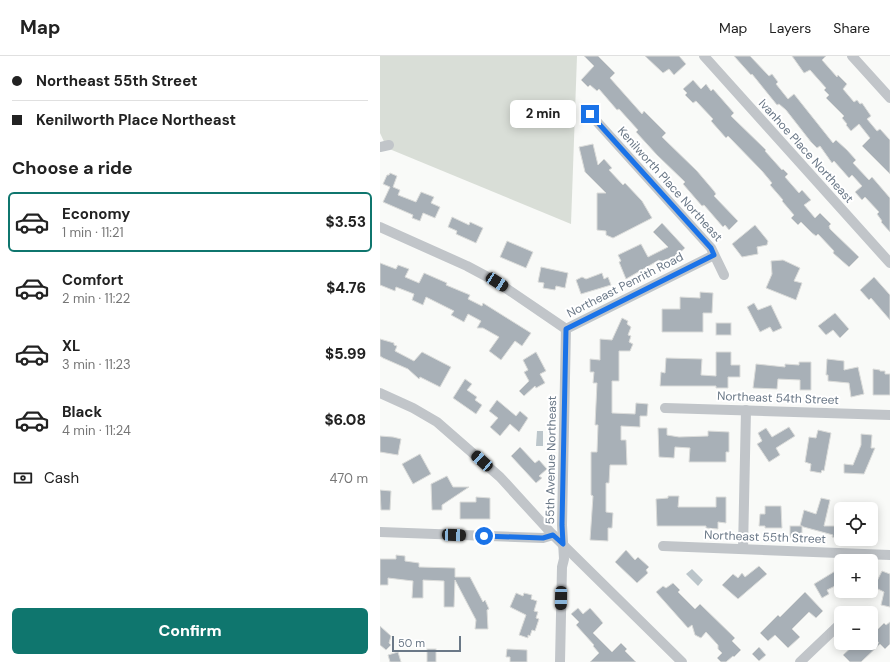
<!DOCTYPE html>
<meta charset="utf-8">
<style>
:root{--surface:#fff;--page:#f2f2f2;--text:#222;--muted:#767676;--line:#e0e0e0;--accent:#0f766e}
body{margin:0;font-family:"DM Sans",sans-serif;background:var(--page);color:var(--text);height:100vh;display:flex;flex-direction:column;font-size:15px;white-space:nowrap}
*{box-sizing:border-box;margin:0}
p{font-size:13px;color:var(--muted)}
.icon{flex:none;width:22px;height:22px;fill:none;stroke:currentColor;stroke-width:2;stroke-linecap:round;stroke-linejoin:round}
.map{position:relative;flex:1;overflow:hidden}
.sheet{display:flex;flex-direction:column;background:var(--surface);width:380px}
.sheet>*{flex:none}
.guide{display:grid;align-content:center;height:88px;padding:0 12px;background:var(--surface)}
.buttons{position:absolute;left:454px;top:446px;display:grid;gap:8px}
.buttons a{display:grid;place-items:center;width:44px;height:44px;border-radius:6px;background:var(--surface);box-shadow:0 2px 10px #0003;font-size:20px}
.scale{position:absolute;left:12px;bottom:10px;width:69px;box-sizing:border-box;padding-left:4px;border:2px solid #6a7887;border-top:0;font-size:11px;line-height:14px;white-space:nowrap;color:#6a7887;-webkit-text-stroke:3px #fff;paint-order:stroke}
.end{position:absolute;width:18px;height:18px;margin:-9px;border:5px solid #1a73e8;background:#fff;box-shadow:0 0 0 2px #fff}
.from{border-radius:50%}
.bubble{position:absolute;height:28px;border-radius:6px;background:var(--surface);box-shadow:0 2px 10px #0003;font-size:13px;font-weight:800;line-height:28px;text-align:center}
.car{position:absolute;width:12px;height:24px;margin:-12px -6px;border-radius:5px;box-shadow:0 0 3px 1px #0007;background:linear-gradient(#222 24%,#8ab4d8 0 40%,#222 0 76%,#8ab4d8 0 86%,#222 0)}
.guide b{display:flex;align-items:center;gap:14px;height:38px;font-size:15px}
.guide b+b{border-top:1px solid var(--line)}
.guide i{width:10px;height:10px;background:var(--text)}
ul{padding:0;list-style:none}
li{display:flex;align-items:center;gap:12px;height:60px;margin:0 8px 6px;padding:0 4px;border:2px solid transparent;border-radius:6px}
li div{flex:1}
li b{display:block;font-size:15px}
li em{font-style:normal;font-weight:800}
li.current{border-color:var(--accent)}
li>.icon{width:36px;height:36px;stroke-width:1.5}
h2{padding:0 12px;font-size:18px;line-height:48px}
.pay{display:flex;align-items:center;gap:10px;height:44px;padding:0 12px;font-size:15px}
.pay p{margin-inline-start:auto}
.cta{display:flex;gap:8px;margin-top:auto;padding:8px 12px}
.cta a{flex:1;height:46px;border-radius:6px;background:var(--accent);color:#fff;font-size:16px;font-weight:800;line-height:46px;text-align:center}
header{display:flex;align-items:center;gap:24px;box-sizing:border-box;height:56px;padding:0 20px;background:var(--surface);border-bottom:1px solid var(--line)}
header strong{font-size:19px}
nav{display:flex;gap:22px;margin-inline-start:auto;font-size:14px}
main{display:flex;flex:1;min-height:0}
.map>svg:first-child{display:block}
.green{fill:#d9ded7}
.water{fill:#bbc5ca}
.building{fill:#a8b0b7;stroke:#dbdcda}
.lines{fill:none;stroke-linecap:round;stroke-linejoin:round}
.street{stroke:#c1c5c9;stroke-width:10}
.route{stroke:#1a73e8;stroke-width:5}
.labels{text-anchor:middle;stroke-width:4;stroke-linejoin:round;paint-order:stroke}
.street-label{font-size:12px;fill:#6a7887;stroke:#fff}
</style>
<header>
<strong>Map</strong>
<nav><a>Map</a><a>Layers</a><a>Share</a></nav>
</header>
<main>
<section class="sheet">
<div class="guide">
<b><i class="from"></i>Northeast 55th Street</b>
<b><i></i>Kenilworth Place Northeast</b>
</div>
<h2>Choose a ride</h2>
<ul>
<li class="current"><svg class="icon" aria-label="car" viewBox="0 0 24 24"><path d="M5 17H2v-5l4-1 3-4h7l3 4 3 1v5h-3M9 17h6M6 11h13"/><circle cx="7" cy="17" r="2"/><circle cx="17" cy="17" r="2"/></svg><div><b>Economy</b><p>1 min · 11:21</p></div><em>$3.53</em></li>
<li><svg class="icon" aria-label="car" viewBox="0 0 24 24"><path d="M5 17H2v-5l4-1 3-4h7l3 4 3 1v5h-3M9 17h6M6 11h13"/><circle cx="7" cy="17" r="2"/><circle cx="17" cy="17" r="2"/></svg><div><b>Comfort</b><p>2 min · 11:22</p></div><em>$4.76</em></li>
<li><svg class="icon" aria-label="car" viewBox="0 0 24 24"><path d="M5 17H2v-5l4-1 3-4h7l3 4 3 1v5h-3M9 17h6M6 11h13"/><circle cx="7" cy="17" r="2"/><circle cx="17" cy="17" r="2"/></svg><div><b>XL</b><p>3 min · 11:23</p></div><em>$5.99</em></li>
<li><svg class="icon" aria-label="car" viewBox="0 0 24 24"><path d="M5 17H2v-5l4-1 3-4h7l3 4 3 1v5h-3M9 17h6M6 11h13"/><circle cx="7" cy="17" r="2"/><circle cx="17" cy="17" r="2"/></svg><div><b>Black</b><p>4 min · 11:24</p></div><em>$6.08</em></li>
</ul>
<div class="pay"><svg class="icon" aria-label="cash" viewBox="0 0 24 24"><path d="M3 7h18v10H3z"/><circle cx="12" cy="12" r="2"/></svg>Cash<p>470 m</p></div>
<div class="cta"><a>Confirm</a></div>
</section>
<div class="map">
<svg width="510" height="606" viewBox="0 0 510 606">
<rect width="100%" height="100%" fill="#f9faf8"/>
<polygon class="green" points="0,0 197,0 191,168 7,92 0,77"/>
<g class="water">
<polygon points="157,375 163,375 163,390 156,390"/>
<polygon points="312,513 323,524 318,530 306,518"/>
</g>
<g class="building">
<polygon points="204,0 218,0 235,17 230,22 262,58 264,55 286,77 282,81 317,115 334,135 336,138 334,140 358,165 349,174 345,169 343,171 324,149 322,150 303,128 305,126 277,99 256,76 258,74 239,53 237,54 219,33 217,35 210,29 208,31 201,24 214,10"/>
<polygon points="265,0 299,0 306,8 294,19 289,13 283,17"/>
<polygon points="354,0 370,0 389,20 392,18 398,26 396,28 408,43 414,38 453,87 456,84 467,94 476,104 473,107 489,124 492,121 510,142 510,176 501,166 502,165 497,158 499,156 485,141 482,144 475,136 482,130 472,119 469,122 454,105 452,107 440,90 437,92 431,86 406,54 399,48 397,49 372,18 371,19"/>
<polygon points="412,0 446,0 442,4 457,21 458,19 467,28 463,33 474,46 477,44 480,48 482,47 491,60 487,63 497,75 500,73 510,84 510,118 482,90 490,82 479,68 471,75 466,69 467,68 462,62 464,60 446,42 449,39 444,34 446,32 430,14 424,17"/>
<polygon points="313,24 321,33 326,28 331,35 333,33 354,57 351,60 386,94 385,95 402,114 403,113 408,118 405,121 419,137 422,134 431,144 424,149 435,162 440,157 451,168 449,170 450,173 479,201 469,211 453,197 454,195 438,178 436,180 432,177 421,166 418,169 411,162 414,159 402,145 403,144 390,129 392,127 382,115 348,80 346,82 331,65 333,63 316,45 313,47 305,39 307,37 303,33"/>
<polygon points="213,88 218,109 224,103 232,112 229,114 243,129 245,127 262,145 272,162 233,182 226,179 226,175 217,174 217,137 226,137 205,116 199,91"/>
<polygon points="10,117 17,120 13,131 20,134 18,139 36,146 41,136 54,141 51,147 60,151 55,162 43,157 40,165 32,162 33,159 3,146 10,131 3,128 7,119 9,119"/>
<polygon points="72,161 89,169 90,166 103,172 96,187 76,178 77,175 68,171"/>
<polygon points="282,167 305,192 296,200 280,206 279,204 246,223 239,206 241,205 238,199 261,188 268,201 288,191 273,176"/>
<polygon points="375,169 388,185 387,189 377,191 378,198 362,201 352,188"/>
<polygon points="127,185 153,196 146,212 120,201"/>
<polygon points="403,204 420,212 414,225 422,227 416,244 386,232 392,218 391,205"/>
<polygon points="0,207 16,213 18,209 29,213 25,221 39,227 44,217 67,227 66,229 90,239 88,243 102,250 103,247 151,277 142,290 135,285 121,304 109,295 119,281 103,272 97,272 101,265 88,258 84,266 71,259 74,255 46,241 43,249 32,244 34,238 16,231 15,235 0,229"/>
<polygon points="161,211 188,217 185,232 176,230 175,234 163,232 164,227 158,226"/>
<polygon points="222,217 224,223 228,221 231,229 201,238 196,224 202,221 206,223"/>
<polygon points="494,221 510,239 510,264 491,242 489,244 480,234"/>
<polygon points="320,236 333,237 332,257 323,257 323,276 282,276 282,253 300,253 300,241 320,242"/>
<polygon points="374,247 378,254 391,249 402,272 393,276 390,271 380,276 367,251"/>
<polygon points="455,257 469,273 460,282 453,274 446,279 438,270"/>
<polygon points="242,262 248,265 247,268 251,271 248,279 251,280 249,286 253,288 250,295 239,295 239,325 232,325 232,357 255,358 256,347 268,348 267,360 260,360 260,371 241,370 241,384 246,384 247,409 230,409 229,427 226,427 226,456 233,457 232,472 228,472 228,485 210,484 213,440 211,439 211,396 217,396 218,369 215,369 217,327 213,327 214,316 210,316 210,303 220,304 220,283 232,284"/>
<rect x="336" y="267" width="15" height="12"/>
<polygon points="0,283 14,287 14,289 17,290 15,295 34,305 42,296 71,311 60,331 40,321 39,323 28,313 3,302 0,300"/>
<polygon points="156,296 166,315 160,318 165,327 156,332 155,330 144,340 139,335 149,325 144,316 148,314 143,304"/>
<polygon points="336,296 351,296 351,309 360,309 360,321 348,321 348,332 336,332 336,330 280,330 281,316 285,317 286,302 322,303 321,319 336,320"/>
<polygon points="447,303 464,305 464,314 478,311 484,338 471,341 469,327 448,325 448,319 446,319"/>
<polygon points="419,306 431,306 431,334 420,334 420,324 398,323 397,333 373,332 376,308 405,311 405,308 419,309"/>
<polygon points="493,313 500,314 500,315 505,315 505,318 510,318 510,339 493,339"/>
<polygon points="85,323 92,328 87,334 97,341 95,344 102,349 96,358 73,342"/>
<polygon points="117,344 136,360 140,355 148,362 139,376 130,368 120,380 110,371 118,362 109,355"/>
<polygon points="409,371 415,380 396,392 400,399 389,406 377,388 382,385 378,377 386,372 392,381"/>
<polygon points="278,372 287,372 287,379 299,381 328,380 328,375 349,376 349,396 346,396 346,406 309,406 310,392 295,391 294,402 279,401"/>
<polygon points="438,374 451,377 444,415 442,414 441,417 430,415 431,408 425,406 429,381 436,382"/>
<polygon points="481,378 492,379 491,392 495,392 484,418 464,417 464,408 473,409 481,389"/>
<polygon points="0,380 13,381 21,383 18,399 0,396"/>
<polygon points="140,391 155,407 159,404 167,413 159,420 162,422 156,427 131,400"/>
<polygon points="40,398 51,418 33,428 22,408"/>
<polygon points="67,420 73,431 89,431 62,449 62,454 52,454 51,428"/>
<polygon points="0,434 11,435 10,454 1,454"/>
<polygon points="288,440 299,440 298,451 336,451 336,441 346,441 346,467 338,466 338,473 326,472 326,470 277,470 276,443 288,442"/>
<polygon points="96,441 110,442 110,463 80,463 80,446 96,446"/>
<polygon points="441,442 450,444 444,470 461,470 461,482 452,481 453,479 420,470 424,454 436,458"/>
<polygon points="385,450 401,450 402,472 385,472 385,470 379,470 380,458 385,458"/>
<rect x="410" y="470" width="12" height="11"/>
<polygon points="246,494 255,504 258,501 269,511 266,514 268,517 257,527 235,506"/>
<polygon points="16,499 25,500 25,505 39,507 39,511 75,512 75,521 90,521 103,546 105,544 109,553 107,554 108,573 95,573 96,564 75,524 74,551 64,551 64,525 43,524 43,542 32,542 33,525 8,522 8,529 0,529 0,503 16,503"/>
<polygon points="379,510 387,518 358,543 342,529 353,518 358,522 362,517 365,521"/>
<polygon points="457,514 461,520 461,527 447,534 449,538 442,542 434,528"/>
<polygon points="502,515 510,518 510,551 501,549 504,536 494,531"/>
<polygon points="293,527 300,534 298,536 315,553 320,548 355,582 352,585 361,594 354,601 353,600 346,606 341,606 337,602 342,597 338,593 338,589 326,576 321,582 315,579 312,569 308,572 276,536 283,530 286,532"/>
<polygon points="425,536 443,555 436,562 429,556 412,573 420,581 408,592 395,579 388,585 380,577 398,559 400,561"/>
<polygon points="136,537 143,540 144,537 152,539 151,543 157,545 154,555 158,556 156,562 159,563 155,575 152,574 150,580 148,579 148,582 139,579 146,559 130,551"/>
<polygon points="198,552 203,558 210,552 219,562 223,567 213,577 232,596 241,587 247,593 245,595 256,606 210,606 219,597 213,590 214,589 196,569 199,566 191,558"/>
<polygon points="510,566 510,588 505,593 500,588 481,606 470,606 463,599 476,587 499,587 492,579 504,567 506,569"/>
<polygon points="0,570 11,580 9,587 11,589 6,594 0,589"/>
<polygon points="379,591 386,599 379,605 372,598"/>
<rect x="47" y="593" width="9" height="13"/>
<polygon points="127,593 147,594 147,606 130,606 130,601 126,601"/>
<polygon points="18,596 21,606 10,606 8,599"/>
</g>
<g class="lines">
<g class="street">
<polyline points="324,0 510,207"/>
<polyline points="472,0 510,42"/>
<polyline points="210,58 331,192 344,219"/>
<polyline points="0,91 9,89"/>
<polyline points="0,171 87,210 117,226 186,273 334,199"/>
<polyline points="0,337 33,352 57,366 120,421 173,479 302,606"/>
<polyline points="285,352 510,359"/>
<polyline points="0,476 163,482 173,479"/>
<polyline points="283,490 510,499"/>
<polyline points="363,493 366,354"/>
<polyline points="471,557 472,556"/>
<polyline points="180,606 182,511 184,503 182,469 186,273"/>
<polyline points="420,606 461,567"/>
</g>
</g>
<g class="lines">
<polyline class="route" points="104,480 163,482 173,479 183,488 182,469 186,273 334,199 331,192 210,58"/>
</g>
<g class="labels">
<g class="street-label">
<text transform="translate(426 95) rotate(48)" y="4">Ivanhoe Place Northeast</text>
<text transform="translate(290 128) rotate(48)" y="4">Kenilworth Place Northeast</text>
<text transform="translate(245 229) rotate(-27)" y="4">Northeast Penrith Road</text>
<text transform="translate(398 342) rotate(2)" y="4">Northeast 54th Street</text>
<text transform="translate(171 404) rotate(-89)" y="4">55th Avenue Northeast</text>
<text transform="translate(385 481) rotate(2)" y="4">Northeast 55th Street</text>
</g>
</g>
</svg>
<div class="buttons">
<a><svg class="icon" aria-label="locate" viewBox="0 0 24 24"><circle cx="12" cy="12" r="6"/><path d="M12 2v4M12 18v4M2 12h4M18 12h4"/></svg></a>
<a>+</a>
<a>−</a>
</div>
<div class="scale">50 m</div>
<i class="end from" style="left:104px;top:480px"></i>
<i class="end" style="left:210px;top:58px"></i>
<div class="bubble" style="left:130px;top:44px;width:66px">2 min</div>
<i class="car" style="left:117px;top:226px;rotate:123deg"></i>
<i class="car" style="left:102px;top:405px;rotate:312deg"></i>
<i class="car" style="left:74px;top:479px;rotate:92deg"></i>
<i class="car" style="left:181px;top:542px;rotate:181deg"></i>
</div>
</main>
